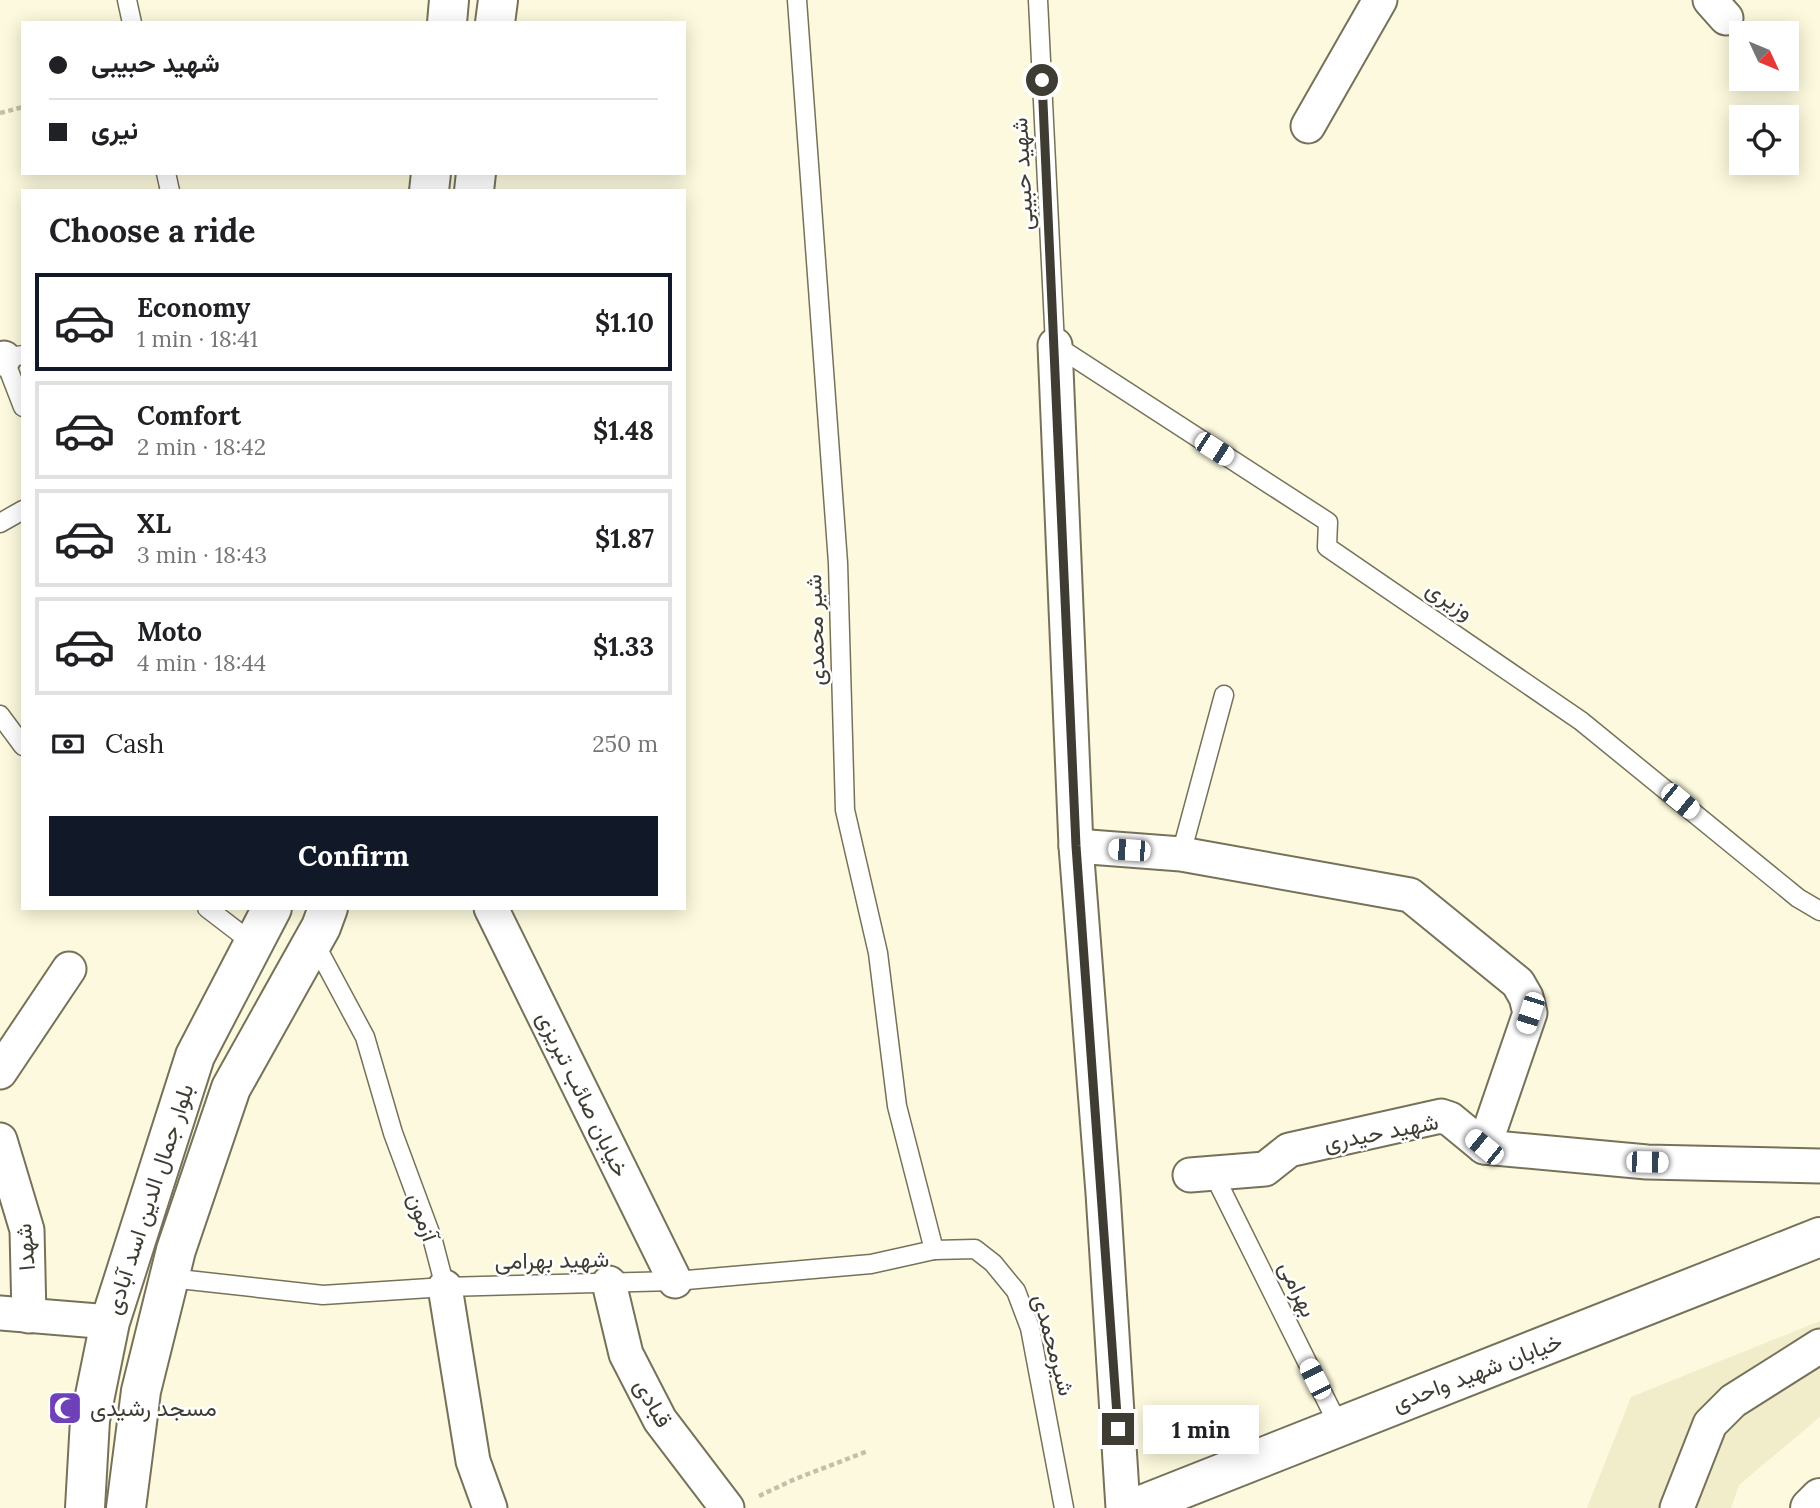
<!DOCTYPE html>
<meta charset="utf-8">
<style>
:root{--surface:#fff;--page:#f6f6f6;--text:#202124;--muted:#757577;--line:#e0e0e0;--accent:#111827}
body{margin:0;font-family:Lora,Vazirmatn,serif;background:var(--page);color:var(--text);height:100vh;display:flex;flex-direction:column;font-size:26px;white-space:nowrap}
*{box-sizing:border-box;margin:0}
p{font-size:23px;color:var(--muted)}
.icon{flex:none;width:38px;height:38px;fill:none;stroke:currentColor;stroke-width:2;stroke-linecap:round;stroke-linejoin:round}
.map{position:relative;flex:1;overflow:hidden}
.drawer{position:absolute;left:21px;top:189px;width:665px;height:721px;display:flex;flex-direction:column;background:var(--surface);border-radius:0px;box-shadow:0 4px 18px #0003}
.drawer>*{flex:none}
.guide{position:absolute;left:21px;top:21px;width:665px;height:154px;border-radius:0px;box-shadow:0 4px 18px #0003;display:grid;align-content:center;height:154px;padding:0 28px;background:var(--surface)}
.needle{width:46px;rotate:134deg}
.fabs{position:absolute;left:1729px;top:21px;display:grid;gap:14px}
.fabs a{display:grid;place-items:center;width:70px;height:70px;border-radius:0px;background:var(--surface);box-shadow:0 4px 18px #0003;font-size:35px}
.end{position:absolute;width:32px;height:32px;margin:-16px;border:9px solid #3f3d33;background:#fff;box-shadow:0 0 0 4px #fff}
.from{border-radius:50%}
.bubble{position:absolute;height:49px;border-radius:0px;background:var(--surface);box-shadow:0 4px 18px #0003;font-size:23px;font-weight:800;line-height:49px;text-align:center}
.car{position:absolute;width:21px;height:42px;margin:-21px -10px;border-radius:9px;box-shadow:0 0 5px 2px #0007;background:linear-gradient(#fff 24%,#345 0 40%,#fff 0 76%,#345 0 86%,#fff 0)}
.guide b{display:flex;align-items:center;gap:24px;height:66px;font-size:26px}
.guide b+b{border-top:2px solid var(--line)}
.guide i{width:18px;height:18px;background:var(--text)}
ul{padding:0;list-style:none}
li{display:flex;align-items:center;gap:21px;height:98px;margin:0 14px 10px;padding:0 14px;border:4px solid var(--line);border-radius:0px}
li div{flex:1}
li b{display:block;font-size:26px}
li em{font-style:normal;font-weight:800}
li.current{border-color:var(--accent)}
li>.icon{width:63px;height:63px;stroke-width:1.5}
h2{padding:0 28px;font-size:32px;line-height:84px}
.pay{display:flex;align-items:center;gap:18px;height:77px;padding:0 28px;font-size:26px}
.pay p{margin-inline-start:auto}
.action{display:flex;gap:14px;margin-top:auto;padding:14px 28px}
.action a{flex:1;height:80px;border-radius:0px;background:var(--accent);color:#fff;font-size:28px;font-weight:800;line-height:80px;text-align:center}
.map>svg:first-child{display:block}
.built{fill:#f1edca}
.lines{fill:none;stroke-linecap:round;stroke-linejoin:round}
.lane-casing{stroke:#76725a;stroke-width:21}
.street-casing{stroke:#76725a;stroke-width:37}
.secondary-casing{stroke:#76725a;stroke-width:42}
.path{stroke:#c2c0aa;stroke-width:4.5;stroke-dasharray:5 3.5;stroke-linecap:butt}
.lane{stroke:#fff;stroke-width:18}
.street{stroke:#fff;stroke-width:33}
.secondary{stroke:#fff;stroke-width:38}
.route{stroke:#3f3d33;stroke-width:9}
.labels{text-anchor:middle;stroke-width:5;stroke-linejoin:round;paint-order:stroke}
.street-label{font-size:23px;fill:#3f3d33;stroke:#fff}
.poi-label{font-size:23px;fill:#3f3d33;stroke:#fff;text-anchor:start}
</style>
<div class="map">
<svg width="1820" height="1508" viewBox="0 0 1820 1508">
<rect width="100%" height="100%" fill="#fcf9de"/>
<polygon class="built" points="1820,1321 1820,1417 1739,1485 1731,1508 1587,1508 1631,1397"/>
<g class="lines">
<g class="lane-casing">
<g id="lane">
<polyline points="127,0 132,23"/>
<polyline points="797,0 838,563 845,810 878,953 897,1106 934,1250"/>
<polyline points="1038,0 1055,345 1328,522 1327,547 1581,721 1798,898 1820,911"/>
<polyline points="166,173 170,191"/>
<polyline points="23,355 4,358 23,407"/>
<polyline points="0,523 23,510"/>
<polyline points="0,715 23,746"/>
<polyline points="1181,854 1224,695"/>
<polyline points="207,908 254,944"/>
<polyline points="314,942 365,1037 393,1133 433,1241 445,1287"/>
<polyline points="1213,1173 1339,1426"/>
<polyline points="170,1278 323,1295 445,1287 675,1281 871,1264 934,1250 975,1249 993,1263 1016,1291 1030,1328 1064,1508"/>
</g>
</g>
<g class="street-casing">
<g id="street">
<polyline points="1710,0 1726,18"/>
<polyline points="1308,126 1380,0"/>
<polyline points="1055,345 1076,846 1103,1193 1123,1508"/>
<polyline points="0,359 4,358"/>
<polyline points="1076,846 1181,854 1410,895 1518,983 1526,997 1530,1013 1484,1147"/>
<polyline points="491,908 675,1281"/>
<polyline points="0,1072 69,969"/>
<polyline points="0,1140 27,1230 29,1316"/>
<polyline points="1190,1175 1265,1169 1289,1150 1441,1116 1450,1119 1484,1147 1647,1162 1820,1166"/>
<polyline points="609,1283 626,1354 660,1420 727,1508"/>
<polyline points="445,1287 473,1461 490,1508"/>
<polyline points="0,1313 110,1322"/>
<polyline points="1677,1508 1710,1424 1733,1401 1820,1346"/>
</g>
</g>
<g class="secondary-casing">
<g id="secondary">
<polyline points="447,23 449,0"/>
<polyline points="495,23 498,0"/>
<polyline points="429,191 431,173"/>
<polyline points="474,191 476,173"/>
<polyline points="85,1508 90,1420 110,1322 195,1056 272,908"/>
<polyline points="126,1508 141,1391 176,1250 231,1088 321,927 328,908"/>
<polyline points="1134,1508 1820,1237"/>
<polyline points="1810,1508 1820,1498"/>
</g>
</g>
<g class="path">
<polyline points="0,113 23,107"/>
<polyline points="759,1496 795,1479 868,1451"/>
</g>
<use href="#lane" class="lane"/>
<use href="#street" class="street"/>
<use href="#secondary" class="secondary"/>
</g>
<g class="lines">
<polyline class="route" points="1042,80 1076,846 1118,1429"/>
</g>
<defs>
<g id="mosque-square" transform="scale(1.75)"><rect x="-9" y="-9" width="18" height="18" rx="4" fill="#6e41b9" stroke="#fff"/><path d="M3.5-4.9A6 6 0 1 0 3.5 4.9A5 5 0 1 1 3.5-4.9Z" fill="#fff"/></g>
</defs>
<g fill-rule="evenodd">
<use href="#mosque-square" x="65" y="1408"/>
</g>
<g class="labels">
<g class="street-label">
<text transform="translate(1022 174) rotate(-93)" y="8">شهید حبیبی</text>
<text transform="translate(1450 600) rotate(34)" y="8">وزیری</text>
<text transform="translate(815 630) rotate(-92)" y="8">شیر محمدی</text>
<text transform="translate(583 1094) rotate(64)" y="8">خیابان صائب تبریزی</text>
<text transform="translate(1381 1132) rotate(-11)" y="8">شهید حیدری</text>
<text transform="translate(149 1199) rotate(-72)" y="8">بلوار جمال الدین اسد آبادی</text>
<text transform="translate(423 1217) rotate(70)" y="8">آزمون</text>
<text transform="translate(25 1247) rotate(-95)" y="8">شهدا</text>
<text transform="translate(552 1260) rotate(-1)" y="8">شهید بهرامی</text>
<text transform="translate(1298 1289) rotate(65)" y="8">بهرامی</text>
<text transform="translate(1054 1345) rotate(75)" y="8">شیرمحمدی</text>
<text transform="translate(1477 1372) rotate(-21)" y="8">خیابان شهید واحدی</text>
<text transform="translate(653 1403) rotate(60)" y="8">قبادی</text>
</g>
<g class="poi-label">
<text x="90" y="1416">مسجد رشیدی</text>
</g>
</g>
</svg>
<div class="fabs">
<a><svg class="needle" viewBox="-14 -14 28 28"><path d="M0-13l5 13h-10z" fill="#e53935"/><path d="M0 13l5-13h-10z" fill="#757577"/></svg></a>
<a><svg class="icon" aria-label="locate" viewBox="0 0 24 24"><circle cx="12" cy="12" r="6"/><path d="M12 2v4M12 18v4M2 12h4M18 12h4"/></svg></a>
</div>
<i class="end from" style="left:1042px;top:80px"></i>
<i class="end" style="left:1118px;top:1429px"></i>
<div class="bubble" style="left:1143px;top:1405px;width:116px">1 min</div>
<i class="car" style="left:1214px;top:449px;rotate:123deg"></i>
<i class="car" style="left:1680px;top:801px;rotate:129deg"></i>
<i class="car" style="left:1129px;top:850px;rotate:274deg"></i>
<i class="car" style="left:1530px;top:1013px;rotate:198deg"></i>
<i class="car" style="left:1484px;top:1147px;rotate:309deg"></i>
<i class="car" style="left:1647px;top:1162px;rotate:91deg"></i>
<i class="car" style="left:1315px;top:1379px;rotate:333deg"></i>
<div class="guide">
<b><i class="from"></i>شهید حبیبی</b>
<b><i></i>نیری</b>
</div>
<section class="drawer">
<h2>Choose a ride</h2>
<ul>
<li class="current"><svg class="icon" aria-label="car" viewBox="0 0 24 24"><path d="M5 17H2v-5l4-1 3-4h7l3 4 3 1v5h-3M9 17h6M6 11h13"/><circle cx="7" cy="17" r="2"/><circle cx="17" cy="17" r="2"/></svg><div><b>Economy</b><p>1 min · 18:41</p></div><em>$1.10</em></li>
<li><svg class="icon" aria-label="car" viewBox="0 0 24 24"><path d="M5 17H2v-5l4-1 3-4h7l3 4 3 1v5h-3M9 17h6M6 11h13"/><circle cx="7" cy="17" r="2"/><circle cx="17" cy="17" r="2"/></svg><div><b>Comfort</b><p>2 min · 18:42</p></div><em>$1.48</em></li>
<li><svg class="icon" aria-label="car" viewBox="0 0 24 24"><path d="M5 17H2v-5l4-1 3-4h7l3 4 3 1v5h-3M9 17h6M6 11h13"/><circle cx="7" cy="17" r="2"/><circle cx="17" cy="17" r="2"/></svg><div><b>XL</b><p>3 min · 18:43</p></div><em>$1.87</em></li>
<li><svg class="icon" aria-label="car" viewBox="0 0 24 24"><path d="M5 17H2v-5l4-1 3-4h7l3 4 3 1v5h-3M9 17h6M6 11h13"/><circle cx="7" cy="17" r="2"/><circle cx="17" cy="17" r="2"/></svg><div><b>Moto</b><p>4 min · 18:44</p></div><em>$1.33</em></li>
</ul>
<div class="pay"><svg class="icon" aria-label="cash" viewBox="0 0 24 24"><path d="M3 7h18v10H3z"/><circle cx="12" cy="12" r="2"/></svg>Cash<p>250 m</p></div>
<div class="action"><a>Confirm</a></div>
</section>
</div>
